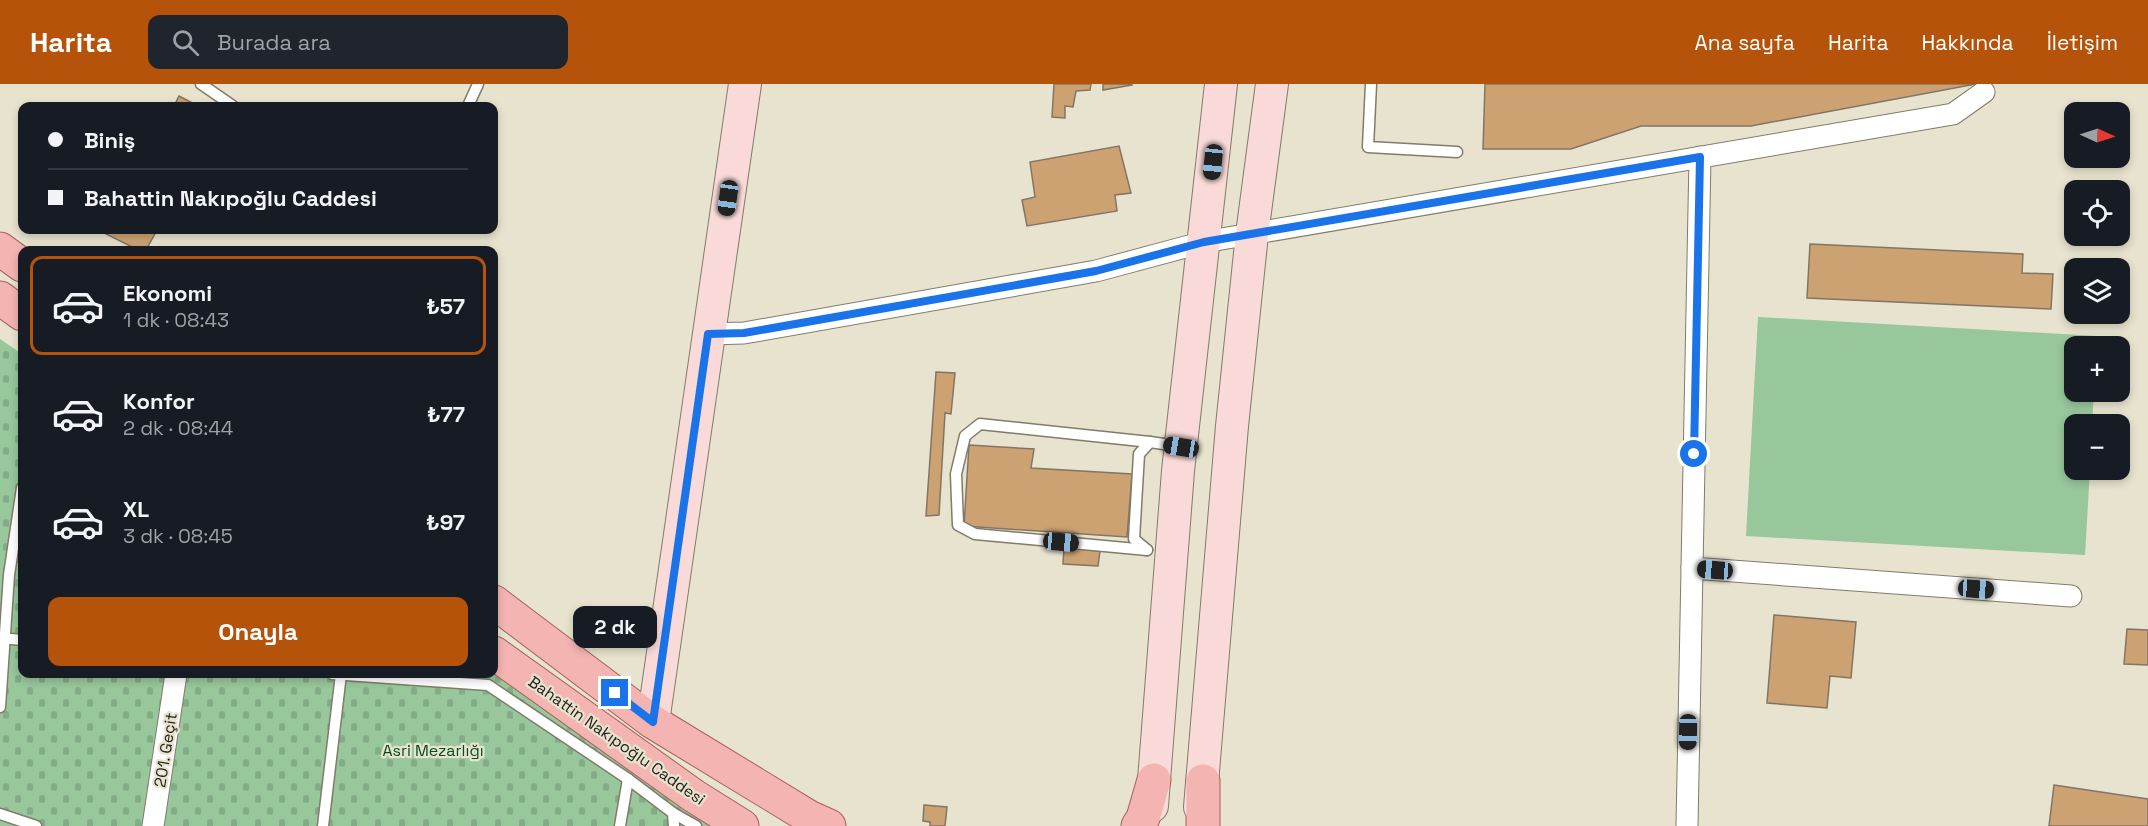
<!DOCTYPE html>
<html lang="tr">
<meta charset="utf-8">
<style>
:root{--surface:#171b24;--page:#20242c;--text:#f1f3f6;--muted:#9ea1a6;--line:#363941;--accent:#b45309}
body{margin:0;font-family:"Space Grotesk",sans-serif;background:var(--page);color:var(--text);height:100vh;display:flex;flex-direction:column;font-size:22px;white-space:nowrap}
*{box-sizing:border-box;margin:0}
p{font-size:20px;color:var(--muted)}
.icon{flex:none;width:33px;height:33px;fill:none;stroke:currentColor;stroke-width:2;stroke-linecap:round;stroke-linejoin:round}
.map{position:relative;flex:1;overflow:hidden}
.side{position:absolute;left:18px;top:162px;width:480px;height:432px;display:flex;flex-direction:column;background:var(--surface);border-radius:12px;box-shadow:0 3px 9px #0003}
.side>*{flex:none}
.guide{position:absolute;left:18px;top:18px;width:480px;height:132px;border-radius:12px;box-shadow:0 3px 9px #0003;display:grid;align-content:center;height:132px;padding:0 30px;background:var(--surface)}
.needle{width:39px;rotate:93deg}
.fabs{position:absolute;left:2064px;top:18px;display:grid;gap:12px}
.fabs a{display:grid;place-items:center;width:66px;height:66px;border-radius:12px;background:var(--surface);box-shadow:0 3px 9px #0003;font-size:30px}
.end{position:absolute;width:27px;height:27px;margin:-14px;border:8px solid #1a73e8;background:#fff;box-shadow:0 0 0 3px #fff}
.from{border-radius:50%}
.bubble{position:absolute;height:42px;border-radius:12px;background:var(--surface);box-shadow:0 3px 9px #0003;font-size:20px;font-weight:800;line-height:42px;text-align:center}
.car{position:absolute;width:18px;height:36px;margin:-18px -9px;border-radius:8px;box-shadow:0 0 4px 2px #0007;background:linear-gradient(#222 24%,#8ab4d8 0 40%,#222 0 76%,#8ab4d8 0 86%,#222 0)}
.guide b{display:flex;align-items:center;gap:21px;height:57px;font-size:22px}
.guide b+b{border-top:2px solid var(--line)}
.guide i{width:15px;height:15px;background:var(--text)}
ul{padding:10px 0 0;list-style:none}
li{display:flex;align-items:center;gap:18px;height:99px;margin:0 12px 9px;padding:0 18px;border:3px solid transparent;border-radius:12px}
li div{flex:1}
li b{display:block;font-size:22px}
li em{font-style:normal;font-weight:800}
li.on{border-color:var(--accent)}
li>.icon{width:54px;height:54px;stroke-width:1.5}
.primary-button{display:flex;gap:12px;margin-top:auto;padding:12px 30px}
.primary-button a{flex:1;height:69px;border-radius:12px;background:var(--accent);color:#fff;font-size:24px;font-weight:800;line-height:69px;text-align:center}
header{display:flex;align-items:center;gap:36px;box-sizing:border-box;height:84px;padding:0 30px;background:var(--accent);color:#fff}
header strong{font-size:28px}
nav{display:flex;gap:33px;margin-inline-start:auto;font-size:21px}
.search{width:420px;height:54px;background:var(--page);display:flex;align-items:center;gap:15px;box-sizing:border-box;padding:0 21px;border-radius:12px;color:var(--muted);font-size:22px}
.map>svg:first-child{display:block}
.cemetery{fill:url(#cemetery-stones)}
.green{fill:#98c79c}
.building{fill:#cca272;stroke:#837566;stroke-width:1.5}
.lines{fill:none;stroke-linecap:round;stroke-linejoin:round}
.lane-casing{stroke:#807c69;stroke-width:13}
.street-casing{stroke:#807c69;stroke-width:23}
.secondary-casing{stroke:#807c69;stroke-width:34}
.primary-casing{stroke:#a6605b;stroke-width:35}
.lane{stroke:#fff;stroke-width:10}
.street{stroke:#fff;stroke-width:21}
.secondary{stroke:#f9dad8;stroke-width:32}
.primary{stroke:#f4b4b2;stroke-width:33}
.route{stroke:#1a73e8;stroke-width:8}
.labels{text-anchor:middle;stroke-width:4.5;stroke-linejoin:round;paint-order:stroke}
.street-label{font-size:16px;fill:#23221a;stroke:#e7e3ce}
.park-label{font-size:16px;fill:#025018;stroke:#e7e3ce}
</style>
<header>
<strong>Harita</strong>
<div class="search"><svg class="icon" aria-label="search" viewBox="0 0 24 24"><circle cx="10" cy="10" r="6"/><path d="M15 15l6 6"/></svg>Burada ara</div>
<nav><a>Ana sayfa</a><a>Harita</a><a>Hakkında</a><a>İletişim</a></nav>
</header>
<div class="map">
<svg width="2148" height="742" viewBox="0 0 2148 742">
<defs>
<pattern id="cemetery-stones" width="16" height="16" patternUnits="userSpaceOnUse" patternTransform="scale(1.5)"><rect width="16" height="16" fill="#98c79c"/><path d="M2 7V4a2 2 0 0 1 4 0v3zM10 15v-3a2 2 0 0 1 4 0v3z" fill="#83ab86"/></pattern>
</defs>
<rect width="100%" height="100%" fill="#e7e3ce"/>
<polygon class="cemetery" points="0,255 22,270 22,590 494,590 494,580 738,742 0,742"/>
<polygon class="green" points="1758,233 2097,252 2097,262 2074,262 2074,308 2094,308 2092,340 2074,340 2074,386 2090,386 2085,471 1746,452"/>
<g class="building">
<polygon points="1054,0 1091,0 1090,6 1076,7 1073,23 1065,22 1065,34 1052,33"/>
<polygon points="1103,0 1131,0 1132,1 1103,6"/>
<polygon points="1485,0 1976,0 1751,42 1641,42 1571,65 1483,65"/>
<polygon points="179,12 198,22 174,22"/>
<polygon points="1119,62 1131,109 1115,111 1117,127 1027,142 1022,116 1035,113 1030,78"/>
<polygon points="108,146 157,146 146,166 138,166 106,150"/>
<polygon points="1810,160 2023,170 2022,189 2053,190 2051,225 1807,214"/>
<polygon points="936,288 955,289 951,330 945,329 939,431 926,432"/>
<polygon points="969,361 1034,365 1031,384 1132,390 1127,453 964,442"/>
<polygon points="1064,464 1100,467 1098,482 1063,480"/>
<polygon points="1774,531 1856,538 1851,594 1830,592 1827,624 1767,619"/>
<polygon points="2127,545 2148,546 2148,581 2124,580"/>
<polygon points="2054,701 2148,715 2148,742 2049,742"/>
<polygon points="924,721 947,723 945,742 930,742 930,738 923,737"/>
</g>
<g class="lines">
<g class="lane-casing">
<g id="lane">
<polyline points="201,0 233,22"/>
<polyline points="1371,0 1368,63 1457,68"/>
<polyline points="468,22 478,0"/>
<polyline points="1147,466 975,450 958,441 956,390 965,352 980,340 1150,358"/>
<polyline points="1147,466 1134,455 1139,370 1150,358 1177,362"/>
<polyline points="0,554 22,556"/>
<polyline points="332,590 488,601 628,695 673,729 696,742"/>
<polyline points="0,623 9,491 22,404"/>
<polyline points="673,729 674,742"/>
<polyline points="0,730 36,742"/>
<polyline points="323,742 341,590"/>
<polyline points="620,742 628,695"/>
</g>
</g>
<g class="street-casing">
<g id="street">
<polyline points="708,250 744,249 1096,187 1204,158 1953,30 1984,8"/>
<polyline points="1692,484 2071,512"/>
<polyline points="153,742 176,590"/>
<polyline points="1687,742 1700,73"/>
</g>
</g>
<g class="secondary-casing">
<g id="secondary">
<polyline points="653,638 745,0"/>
<polyline points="1152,722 1178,387 1221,0"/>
<polyline points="1200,723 1232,342 1252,150 1272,0"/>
</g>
</g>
<g class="primary-casing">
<g id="primary">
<polyline points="0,165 22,181"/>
<polyline points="0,214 22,230"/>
<polyline points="494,518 653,638 809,733 829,742"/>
<polyline points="494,569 694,712 742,742"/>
<polyline points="1203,697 1203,742"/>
<polyline points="1138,742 1143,734 1154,696"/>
</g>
</g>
<use href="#lane" class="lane"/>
<use href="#street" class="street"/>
<use href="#secondary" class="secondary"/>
<use href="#primary" class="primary"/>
</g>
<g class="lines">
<polyline class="route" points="615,609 653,638 708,250 744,249 1096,187 1204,158 1700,73 1694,370"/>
</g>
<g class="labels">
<g class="street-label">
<text transform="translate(617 656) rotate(35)" y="6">Bahattin Nakıpoğlu Caddesi</text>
<text transform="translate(165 666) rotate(-81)" y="6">201. Geçit</text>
</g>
<g class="park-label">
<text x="433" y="672">Asri Mezarlığı</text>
</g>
</g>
</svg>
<div class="fabs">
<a><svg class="needle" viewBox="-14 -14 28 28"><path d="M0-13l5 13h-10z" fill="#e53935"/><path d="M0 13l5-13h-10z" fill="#9ea1a6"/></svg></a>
<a><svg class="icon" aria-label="locate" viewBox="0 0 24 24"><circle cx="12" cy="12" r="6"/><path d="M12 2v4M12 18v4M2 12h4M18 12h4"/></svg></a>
<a><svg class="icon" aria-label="layers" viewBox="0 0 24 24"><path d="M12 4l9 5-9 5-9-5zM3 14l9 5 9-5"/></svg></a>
<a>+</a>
<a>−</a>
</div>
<i class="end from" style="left:1694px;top:370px"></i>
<i class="end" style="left:615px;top:609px"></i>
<div class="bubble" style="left:573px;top:522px;width:84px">2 dk</div>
<i class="car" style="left:1213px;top:78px;rotate:186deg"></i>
<i class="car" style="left:728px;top:114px;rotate:188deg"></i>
<i class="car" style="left:1181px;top:363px;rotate:279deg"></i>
<i class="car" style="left:1061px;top:458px;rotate:95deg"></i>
<i class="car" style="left:1715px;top:486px;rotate:274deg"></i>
<i class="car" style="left:1976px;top:505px;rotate:94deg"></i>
<i class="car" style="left:1688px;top:648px;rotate:181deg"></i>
<div class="guide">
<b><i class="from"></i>Biniş</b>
<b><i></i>Bahattin Nakıpoğlu Caddesi</b>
</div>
<section class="side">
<ul>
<li class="on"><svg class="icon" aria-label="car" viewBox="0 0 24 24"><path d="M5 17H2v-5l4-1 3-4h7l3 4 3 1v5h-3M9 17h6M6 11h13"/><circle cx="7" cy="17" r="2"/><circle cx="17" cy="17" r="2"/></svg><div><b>Ekonomi</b><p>1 dk · 08:43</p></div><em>₺57</em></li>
<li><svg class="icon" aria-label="car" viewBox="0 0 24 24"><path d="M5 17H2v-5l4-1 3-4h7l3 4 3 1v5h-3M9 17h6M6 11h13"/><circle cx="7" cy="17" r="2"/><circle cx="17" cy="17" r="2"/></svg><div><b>Konfor</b><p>2 dk · 08:44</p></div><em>₺77</em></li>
<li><svg class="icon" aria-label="car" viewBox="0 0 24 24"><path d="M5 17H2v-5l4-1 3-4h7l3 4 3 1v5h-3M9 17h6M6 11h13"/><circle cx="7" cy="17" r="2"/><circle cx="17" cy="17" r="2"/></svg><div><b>XL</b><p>3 dk · 08:45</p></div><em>₺97</em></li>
</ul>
<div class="primary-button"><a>Onayla</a></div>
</section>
</div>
